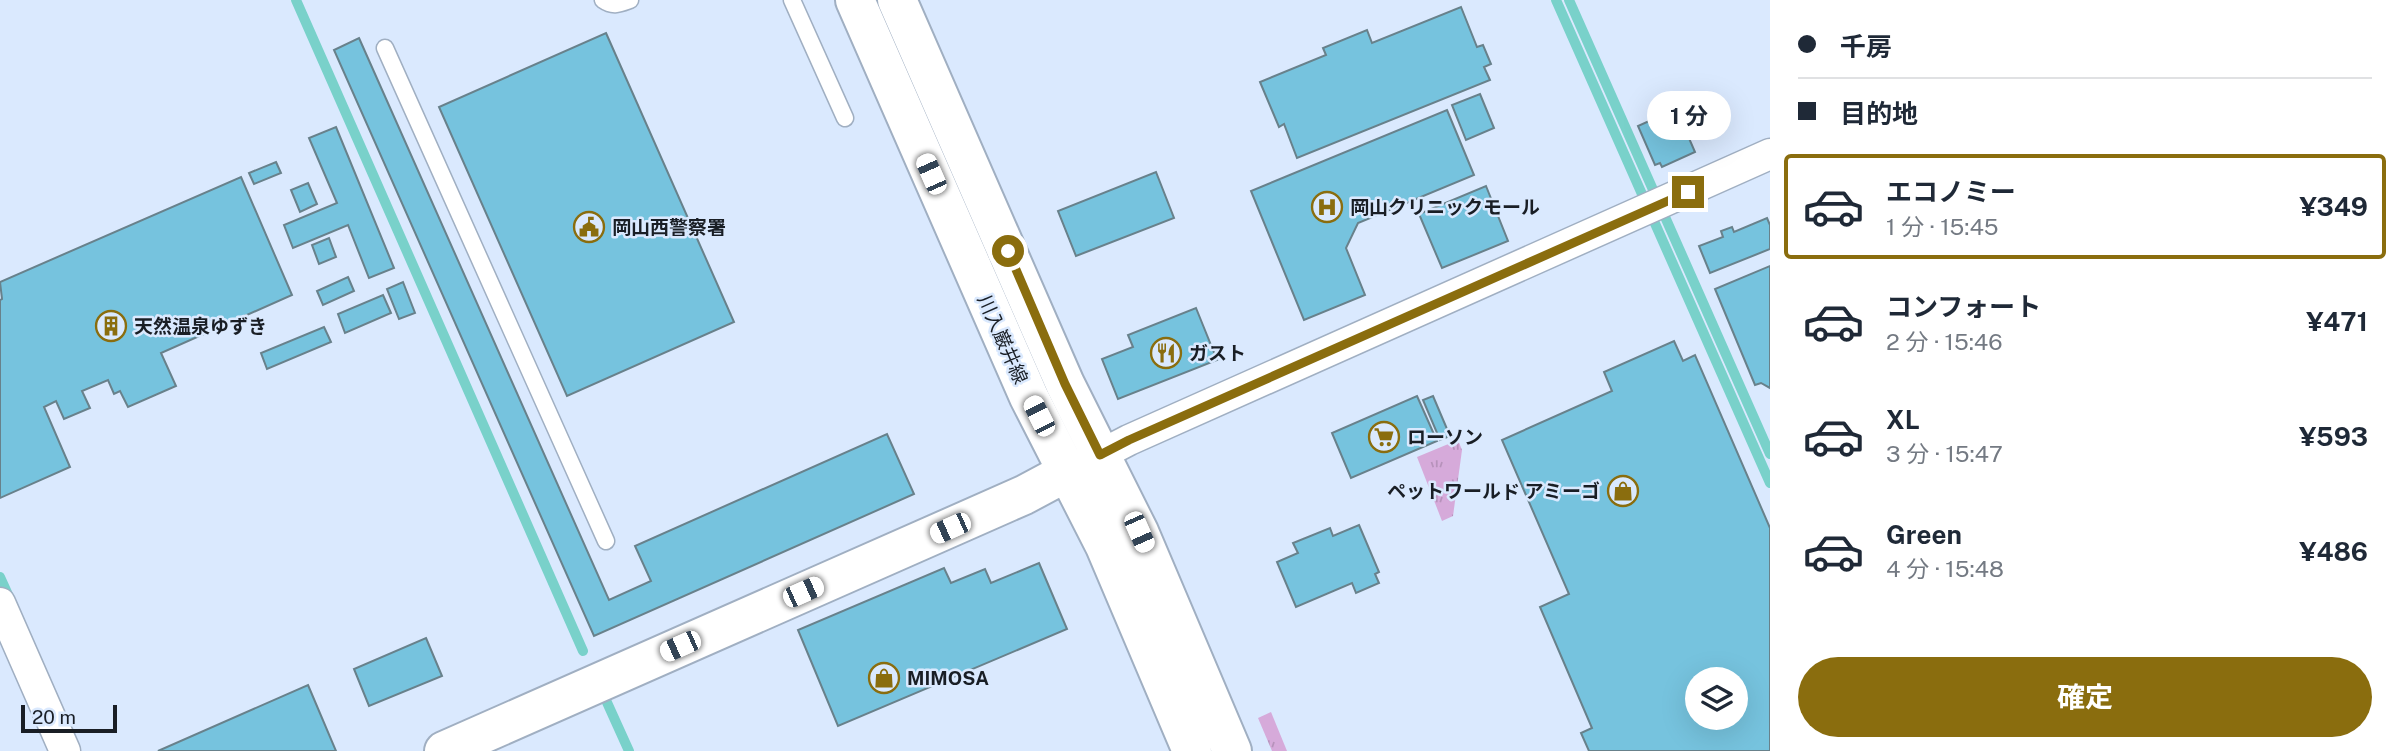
<!DOCTYPE html>
<html lang="ja">
<meta charset="utf-8">
<style>
:root{--surface:#fff;--page:#f2f2f3;--text:#1f2937;--muted:#747a83;--line:#e0e1e3;--accent:#8a6d0e}
body{margin:0;font-family:"Public Sans","Noto Sans JP",sans-serif;background:var(--page);color:var(--text);height:100vh;display:flex;flex-direction:column;font-size:26px;white-space:nowrap}
*{box-sizing:border-box;margin:0}
p{font-size:23px;color:var(--muted)}
.icon{flex:none;width:38px;height:38px;fill:none;stroke:currentColor;stroke-width:2;stroke-linecap:round;stroke-linejoin:round}
.map{position:relative;flex:1;overflow:hidden}
.panel{display:flex;flex-direction:column;background:var(--surface);width:630px}
.panel>*{flex:none}
.hud{display:grid;align-content:center;height:154px;padding:0 28px;background:var(--surface)}
.buttons{position:absolute;left:1685px;top:667px;display:grid;gap:14px}
.buttons a{display:grid;place-items:center;width:63px;height:63px;border-radius:50%;background:var(--surface);box-shadow:0 7px 28px #0002;font-size:35px}
.scale{position:absolute;left:21px;bottom:18px;width:96px;box-sizing:border-box;padding-left:7px;border:4px solid #191e25;border-top:0;font-size:19px;line-height:24px;white-space:nowrap;color:#191e25;-webkit-text-stroke:5px #dae9fe;paint-order:stroke}
.end{position:absolute;width:32px;height:32px;margin:-16px;border:9px solid #8a6d0e;background:#fff;box-shadow:0 0 0 4px #fff}
.from{border-radius:50%}
.bubble{position:absolute;height:49px;border-radius:24px;background:var(--surface);box-shadow:0 7px 28px #0002;font-size:23px;font-weight:700;line-height:49px;text-align:center}
.car{position:absolute;width:21px;height:42px;margin:-21px -10px;border-radius:9px;box-shadow:0 0 5px 2px #0007;background:linear-gradient(#fff 24%,#345 0 40%,#fff 0 76%,#345 0 86%,#fff 0)}
.hud b{display:flex;align-items:center;gap:24px;height:66px;font-size:26px}
.hud b+b{border-top:2px solid var(--line)}
.hud i{width:18px;height:18px;background:var(--text)}
ul{padding:0;list-style:none}
li{display:flex;align-items:center;gap:21px;height:105px;margin:0 14px 10px;padding:0 14px;border:4px solid transparent;border-radius:7px}
li div{flex:1}
li b{display:block;font-size:26px}
li em{font-style:normal;font-weight:700}
li.selected{border-color:var(--accent)}
li>.icon{width:63px;height:63px;stroke-width:1.5}
.button{display:flex;gap:14px;margin-top:auto;padding:14px 28px}
.button a{flex:1;height:80px;border-radius:42px;background:var(--accent);color:#fff;font-size:28px;font-weight:700;line-height:80px;text-align:center}
main{display:flex;flex:1;min-height:0}
.map>svg:first-child{display:block}
.grass{fill:url(#grass-tufts)}
.lines{fill:none;stroke-linecap:round;stroke-linejoin:round}
.stream{stroke:#79d1ca;stroke-width:10}
.building{fill:#76c3de;stroke:#68818b;stroke-width:2;fill-rule:evenodd}
.lane-casing{stroke:#a0afc2;stroke-width:19}
.street-casing{stroke:#a0afc2;stroke-width:33}
.secondary-casing{stroke:#a0afc2;stroke-width:42}
.lane{stroke:#fff;stroke-width:16}
.street{stroke:#fff;stroke-width:30}
.secondary{stroke:#fff;stroke-width:38}
.route{stroke:#8a6d0e;stroke-width:9}
.labels{text-anchor:middle;stroke-width:5;stroke-linejoin:round;paint-order:stroke}
.poi-label{font-size:19px;font-weight:bold;fill:#191e25;stroke:#dae9fe;text-anchor:start}
.street-label{font-size:19px;fill:#191e25;stroke:#dae9fe}
</style>
<main>
<div class="map">
<svg width="1770" height="751" viewBox="0 0 1770 751">
<defs>
<pattern id="grass-tufts" width="24" height="20" patternUnits="userSpaceOnUse" patternTransform="scale(1.75)"><rect width="24" height="20" fill="#d6aada"/><path d="M3 7l-1-3M5 7V3M7 7l1-3M15 17l-1-3M17 17v-4M19 17l1-3" fill="none" stroke="#b792bb"/></pattern>
</defs>
<rect width="100%" height="100%" fill="#dae9fe"/>
<g class="grass">
<polygon points="1458,440 1462,450 1453,516 1442,521 1417,457"/>
<polygon points="1271,712 1287,751 1272,751 1258,718"/>
</g>
<g class="lines">
<g class="stream">
<polyline points="296,0 583,651"/>
<polyline points="1556,0 1770,483"/>
<polyline points="1569,0 1770,454"/>
<polyline points="0,577 10,599"/>
<polyline points="605,698 629,751"/>
</g>
</g>
<g class="building">
<polygon points="1461,7 1477,47 1483,45 1491,64 1484,67 1490,80 1297,158 1284,124 1279,127 1260,82 1326,55 1323,48 1367,30 1372,43"/>
<polygon points="606,33 734,322 567,396 439,107"/>
<polygon points="359,38 609,600 651,581 635,546 887,434 914,494 594,636 334,50"/>
<polygon points="1480,94 1494,128 1466,140 1452,105"/>
<polygon points="1680,107 1685,119 1681,120 1695,152 1662,167 1660,163 1655,165 1638,126"/>
<polygon points="1447,110 1474,175 1358,223 1346,248 1365,295 1304,320 1251,191"/>
<polygon points="336,127 394,268 369,278 348,225 293,248 284,225 337,203 309,138"/>
<polygon points="276,162 281,173 254,184 249,173"/>
<polygon points="1156,172 1174,218 1076,256 1058,211"/>
<polygon points="241,177 292,295 161,353 176,386 128,407 120,391 114,394 108,380 82,391 90,408 64,419 56,401 44,407 70,467 0,498 0,300 2,299 0,282"/>
<polygon points="308,183 317,204 300,212 291,190"/>
<polygon points="1486,186 1508,241 1442,268 1419,214"/>
<polygon points="1767,218 1770,225 1770,249 1710,273 1699,246 1723,237 1721,231 1732,227 1734,232"/>
<polygon points="329,238 336,257 319,264 312,245"/>
<polygon points="1770,266 1770,388 1761,383 1755,385 1715,289"/>
<polygon points="348,277 354,291 323,305 317,291"/>
<polygon points="403,282 415,313 399,319 387,289"/>
<polygon points="383,295 391,313 345,333 338,314"/>
<polygon points="1196,308 1217,360 1118,399 1102,359 1133,347 1128,335"/>
<polygon points="324,327 331,342 267,369 261,353"/>
<path d="M1674,341L1683,361L1695,355L1770,528V751H1589L1581,733L1592,728L1540,607L1569,594L1502,440L1612,391L1604,372ZM1698,679H1736V718H1698Z"/>
<polygon points="1417,396 1437,441 1351,478 1332,433"/>
<polygon points="1433,396 1450,436 1440,440 1423,400"/>
<polygon points="1359,525 1379,572 1375,574 1379,583 1356,593 1352,583 1296,607 1277,562 1298,553 1293,543 1330,528 1333,536"/>
<polygon points="1039,563 1067,629 838,726 798,630 944,568 951,583 985,569 991,583"/>
<polygon points="426,638 442,676 369,706 354,669"/>
<polygon points="308,685 336,751 158,751"/>
</g>
<g class="lines">
<g class="lane-casing">
<g id="lane">
<path d="M603,0C613,7 619,4 630,0"/>
<polyline points="792,0 845,118"/>
<polyline points="385,48 606,541"/>
</g>
</g>
<g class="street-casing">
<g id="street">
<polyline points="1083,464 1129,440 1770,154"/>
<polyline points="0,603 65,751"/>
</g>
</g>
<g class="secondary-casing">
<g id="secondary">
<polyline points="855,0 1029,397 1105,546 1192,751"/>
<polyline points="897,0 1065,384 1139,532 1232,751"/>
<polyline points="444,751 1024,495 1067,472"/>
</g>
</g>
<use href="#lane" class="lane"/>
<use href="#street" class="street"/>
<use href="#secondary" class="secondary"/>
</g>
<g class="lines">
<polyline class="route" points="1008,251 1065,384 1100,455 1129,440 1688,192"/>
</g>
<defs>
<g id="hospital-ring" transform="scale(1.575)"><circle r="9.5" fill="#dae9fe" stroke="#8a6d0e" stroke-width="1.5"/><path d="M-5-5h3v3.5h4V-5h3V5h-3V1.5h-4V5h-3Z" fill="#8a6d0e"/></g>
<g id="civic-ring" transform="scale(1.575)"><circle r="9.5" fill="#dae9fe" stroke="#8a6d0e" stroke-width="1.5"/><path d="M-.6-6.5H3V-4.5H.6V-3L4-1V1h2V6H-6V1h2V-1L-.6-3ZM-1.2 2.5V6h2.4V2.5Z" fill="#8a6d0e"/></g>
<g id="building-ring" transform="scale(1.575)"><circle r="9.5" fill="#dae9fe" stroke="#8a6d0e" stroke-width="1.5"/><path d="M-4-6H4V6H1V3H-1V6H-4ZM-2.5-4.3h1.7v1.8h-1.7ZM.8-4.3h1.7v1.8H.8ZM-2.5-1h1.7V.8h-1.7ZM.8-1h1.7V.8H.8Z" fill="#8a6d0e"/></g>
<g id="restaurant-ring" transform="scale(1.575)"><circle r="9.5" fill="#dae9fe" stroke="#8a6d0e" stroke-width="1.5"/><path d="M-5-6h1v4h1v-4h1v4h1v-4h1v5L-1.5 .5V6h-2V.5L-5-1ZM5-6V6H3V1.5H1.5Q1.5-4 5-6Z" fill="#8a6d0e"/></g>
<g id="supermarket-ring" transform="scale(1.575)"><circle r="9.5" fill="#dae9fe" stroke="#8a6d0e" stroke-width="1.5"/><path d="M-6-5.5h2.5l.6 2H6L4.5 2H-2.5L-4.4-4H-6ZM-1.5 3.2a1.3 1.3 0 1 0 .1 0ZM3 3.2a1.3 1.3 0 1 0 .1 0Z" fill="#8a6d0e"/></g>
<g id="shop-ring" transform="scale(1.575)"><circle r="9.5" fill="#dae9fe" stroke="#8a6d0e" stroke-width="1.5"/><path d="M-5-2.5h2.3a2.7 3.5 0 0 1 5.4 0H5L5.5 6h-11ZM-1.5-2.5h3a1.5 2.3 0 0 0-3 0Z" fill="#8a6d0e"/></g>
</defs>
<g fill-rule="evenodd">
<use href="#hospital-ring" x="1327" y="207"/>
<use href="#civic-ring" x="589" y="227"/>
<use href="#building-ring" x="111" y="326"/>
<use href="#restaurant-ring" x="1166" y="353"/>
<use href="#supermarket-ring" x="1384" y="437"/>
<use href="#shop-ring" x="1623" y="491"/>
<use href="#shop-ring" x="884" y="678"/>
</g>
<g class="labels">
<g class="poi-label">
<text x="1350" y="214">岡山クリニックモール</text>
<text x="612" y="234">岡山西警察署</text>
<text x="134" y="333">天然温泉ゆずき</text>
<text x="1189" y="360">ガスト</text>
<text x="1407" y="444">ローソン</text>
<text x="1600" y="498" text-anchor="end">ペットワールド アミーゴ</text>
<text x="907" y="685">MIMOSA</text>
</g>
<g class="street-label">
<text transform="translate(1003 339) rotate(66)" y="7">川入巌井線</text>
</g>
</g>
</svg>
<div class="buttons">
<a><svg class="icon" aria-label="layers" viewBox="0 0 24 24"><path d="M12 4l9 5-9 5-9-5zM3 14l9 5 9-5"/></svg></a>
</div>
<div class="scale">20 m</div>
<i class="end from" style="left:1008px;top:251px"></i>
<i class="end" style="left:1688px;top:192px"></i>
<div class="bubble" style="left:1647px;top:91px;width:84px">1 分</div>
<i class="car" style="left:931px;top:174px;rotate:336deg"></i>
<i class="car" style="left:1039px;top:416px;rotate:333deg"></i>
<i class="car" style="left:950px;top:528px;rotate:246deg"></i>
<i class="car" style="left:1139px;top:532px;rotate:156deg"></i>
<i class="car" style="left:803px;top:592px;rotate:66deg"></i>
<i class="car" style="left:680px;top:646px;rotate:246deg"></i>
</div>
<section class="panel">
<div class="hud">
<b><i class="from"></i>千房</b>
<b><i></i>目的地</b>
</div>
<ul>
<li class="selected"><svg class="icon" aria-label="car" viewBox="0 0 24 24"><path d="M5 17H2v-5l4-1 3-4h7l3 4 3 1v5h-3M9 17h6M6 11h13"/><circle cx="7" cy="17" r="2"/><circle cx="17" cy="17" r="2"/></svg><div><b>エコノミー</b><p>1 分 · 15:45</p></div><em>¥349</em></li>
<li><svg class="icon" aria-label="car" viewBox="0 0 24 24"><path d="M5 17H2v-5l4-1 3-4h7l3 4 3 1v5h-3M9 17h6M6 11h13"/><circle cx="7" cy="17" r="2"/><circle cx="17" cy="17" r="2"/></svg><div><b>コンフォート</b><p>2 分 · 15:46</p></div><em>¥471</em></li>
<li><svg class="icon" aria-label="car" viewBox="0 0 24 24"><path d="M5 17H2v-5l4-1 3-4h7l3 4 3 1v5h-3M9 17h6M6 11h13"/><circle cx="7" cy="17" r="2"/><circle cx="17" cy="17" r="2"/></svg><div><b>XL</b><p>3 分 · 15:47</p></div><em>¥593</em></li>
<li><svg class="icon" aria-label="car" viewBox="0 0 24 24"><path d="M5 17H2v-5l4-1 3-4h7l3 4 3 1v5h-3M9 17h6M6 11h13"/><circle cx="7" cy="17" r="2"/><circle cx="17" cy="17" r="2"/></svg><div><b>Green</b><p>4 分 · 15:48</p></div><em>¥486</em></li>
</ul>
<div class="button"><a>確定</a></div>
</section>
</main>
